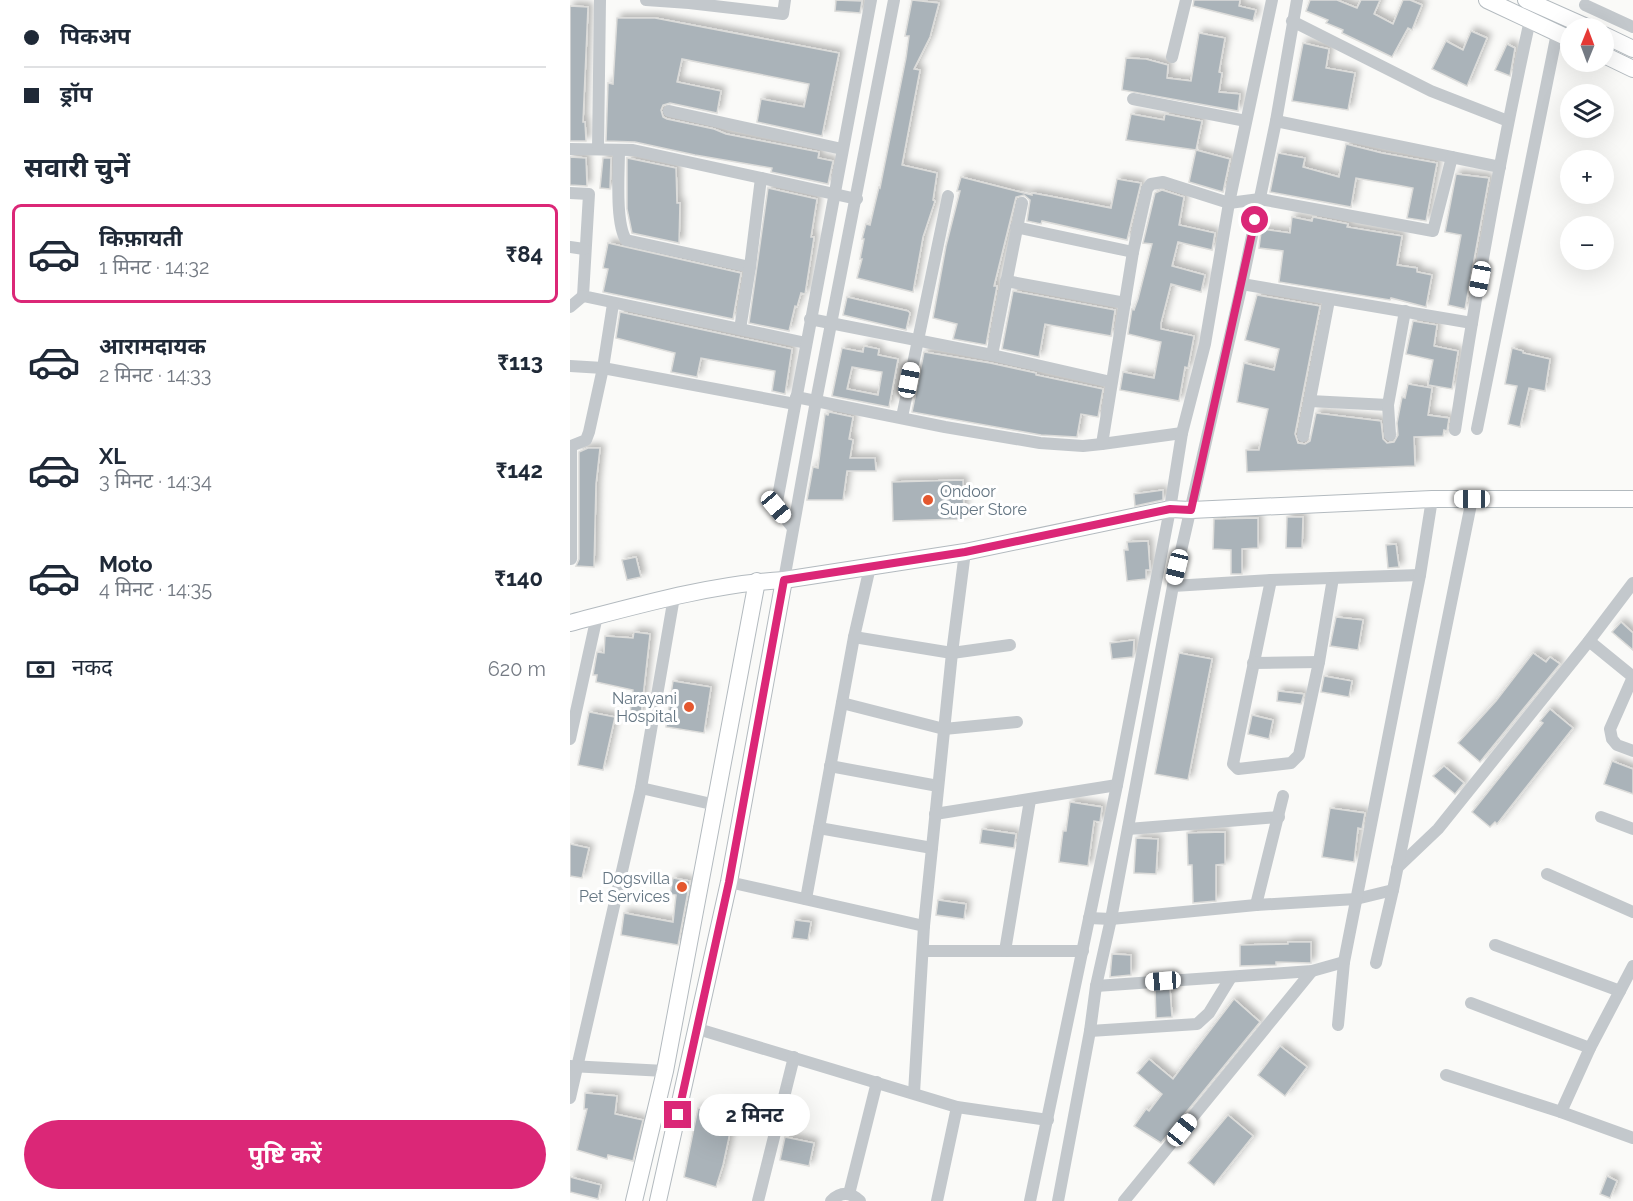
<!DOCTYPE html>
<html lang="hi">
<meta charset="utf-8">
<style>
:root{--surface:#fff;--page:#f2f2f3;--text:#1f2937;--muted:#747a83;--line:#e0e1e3;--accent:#db2777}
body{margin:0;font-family:Raleway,"Noto Sans Devanagari",sans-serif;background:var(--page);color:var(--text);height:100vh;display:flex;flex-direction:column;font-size:22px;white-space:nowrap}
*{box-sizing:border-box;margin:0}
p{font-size:20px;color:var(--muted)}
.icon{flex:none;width:33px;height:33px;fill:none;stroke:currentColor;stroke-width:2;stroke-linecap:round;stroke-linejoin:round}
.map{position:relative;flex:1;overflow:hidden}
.drawer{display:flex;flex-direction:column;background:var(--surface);width:570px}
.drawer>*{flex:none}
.hud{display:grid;align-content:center;height:132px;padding:0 24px;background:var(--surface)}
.needle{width:39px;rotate:1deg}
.tools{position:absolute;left:990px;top:18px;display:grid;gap:12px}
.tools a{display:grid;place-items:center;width:54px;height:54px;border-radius:50%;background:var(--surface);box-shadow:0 6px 24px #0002;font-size:30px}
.end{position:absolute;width:27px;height:27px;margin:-14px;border:8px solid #db2777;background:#fff;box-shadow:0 0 0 3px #fff}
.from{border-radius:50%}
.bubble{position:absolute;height:42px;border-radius:21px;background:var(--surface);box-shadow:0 6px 24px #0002;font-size:20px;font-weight:700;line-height:42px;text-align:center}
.car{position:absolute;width:18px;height:36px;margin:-18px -9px;border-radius:8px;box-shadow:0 0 4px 2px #0007;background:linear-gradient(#fff 24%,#345 0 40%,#fff 0 76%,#345 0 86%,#fff 0)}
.hud b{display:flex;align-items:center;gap:21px;height:57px;font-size:22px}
.hud b+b{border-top:2px solid var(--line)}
.hud i{width:15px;height:15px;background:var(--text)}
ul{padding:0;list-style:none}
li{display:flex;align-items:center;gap:18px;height:99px;margin:0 12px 9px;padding:0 12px;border:3px solid transparent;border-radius:9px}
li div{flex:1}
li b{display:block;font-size:22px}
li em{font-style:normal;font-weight:700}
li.current{border-color:var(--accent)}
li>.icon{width:54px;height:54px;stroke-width:1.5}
h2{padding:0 24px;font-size:27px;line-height:72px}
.pay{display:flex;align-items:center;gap:15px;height:66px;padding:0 24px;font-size:22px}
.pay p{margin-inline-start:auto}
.action{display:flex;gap:12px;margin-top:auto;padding:12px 24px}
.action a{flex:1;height:69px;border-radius:36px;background:var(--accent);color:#fff;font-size:24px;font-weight:700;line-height:69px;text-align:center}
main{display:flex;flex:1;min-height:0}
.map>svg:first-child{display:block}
.building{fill:#aab3b9;stroke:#dcdcda;stroke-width:1.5;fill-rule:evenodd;filter:url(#shadow)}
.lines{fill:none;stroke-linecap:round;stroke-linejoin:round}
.secondary-casing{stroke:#b3babf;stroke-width:18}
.street{stroke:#c3c8cc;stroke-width:12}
.secondary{stroke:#fff;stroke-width:16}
.route{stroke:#db2777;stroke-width:8}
.poi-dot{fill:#e4572e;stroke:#fff;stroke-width:2}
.labels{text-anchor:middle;stroke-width:6;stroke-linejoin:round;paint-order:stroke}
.poi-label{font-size:16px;fill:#657683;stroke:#fff;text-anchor:end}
</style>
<main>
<section class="drawer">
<div class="hud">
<b><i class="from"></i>पिकअप</b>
<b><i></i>ड्रॉप</b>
</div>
<h2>सवारी चुनें</h2>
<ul>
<li class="current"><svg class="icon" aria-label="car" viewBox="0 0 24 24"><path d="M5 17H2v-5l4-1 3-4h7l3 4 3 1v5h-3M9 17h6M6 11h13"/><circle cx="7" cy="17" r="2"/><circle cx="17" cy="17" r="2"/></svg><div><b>किफ़ायती</b><p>1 मिनट · 14:32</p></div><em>₹84</em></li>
<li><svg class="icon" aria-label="car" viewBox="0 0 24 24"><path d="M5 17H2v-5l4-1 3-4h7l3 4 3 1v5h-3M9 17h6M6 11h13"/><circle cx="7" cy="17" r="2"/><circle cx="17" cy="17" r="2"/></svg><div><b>आरामदायक</b><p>2 मिनट · 14:33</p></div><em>₹113</em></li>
<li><svg class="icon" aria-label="car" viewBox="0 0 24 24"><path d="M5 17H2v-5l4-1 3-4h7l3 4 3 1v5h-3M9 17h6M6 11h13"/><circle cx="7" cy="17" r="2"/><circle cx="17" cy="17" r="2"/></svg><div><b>XL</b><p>3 मिनट · 14:34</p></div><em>₹142</em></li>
<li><svg class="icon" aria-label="car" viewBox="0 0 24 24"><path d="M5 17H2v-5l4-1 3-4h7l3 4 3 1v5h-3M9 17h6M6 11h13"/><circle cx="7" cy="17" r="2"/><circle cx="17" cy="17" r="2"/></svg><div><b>Moto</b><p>4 मिनट · 14:35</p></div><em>₹140</em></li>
</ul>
<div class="pay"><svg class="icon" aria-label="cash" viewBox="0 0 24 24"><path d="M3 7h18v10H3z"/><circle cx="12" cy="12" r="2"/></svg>नकद<p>620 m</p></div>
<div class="action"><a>पुष्टि करें</a></div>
</section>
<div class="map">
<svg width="1063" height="1201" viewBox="0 0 1063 1201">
<defs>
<filter id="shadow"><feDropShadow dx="4" dy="-4" stdDeviation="3" flood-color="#0004"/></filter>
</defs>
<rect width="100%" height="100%" fill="#fafaf8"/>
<g class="building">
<polygon points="266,0 292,1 290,13 265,11"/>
<polygon points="342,0 369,3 360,37 344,69 350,70 332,165 367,173 363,200 365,201 353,237 343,292 287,278 292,259 290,259 294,239 292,239 296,224 300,225 309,187 310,188 336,58 339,36 335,36"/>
<polygon points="624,0 670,0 669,6 686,10 683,21 623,6"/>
<polygon points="740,0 767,0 787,8 791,0 810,0 804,14 823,24 833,0 840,0 852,5 842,30 838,28 822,57 772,33 773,30 756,23 758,20 736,11"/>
<polygon points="0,6 18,7 13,122 15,122 16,141 0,141"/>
<polygon points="47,18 85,18 269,53 252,136 187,122 191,99 234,107 239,84 112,59 107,82 151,91 147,113 100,103 93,105 91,110 93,117 97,119 144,129 156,134 249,152 248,158 263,161 258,184 201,172 202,168 125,155 65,142 36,141 38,83 43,84"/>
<polygon points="901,31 917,38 897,86 862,69 876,41 893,50"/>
<polygon points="629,33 655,38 649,72 652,73 649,92 670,94 668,111 552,90 556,58 576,59 598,65 597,78 621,81"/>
<polygon points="733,43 759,49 756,68 785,73 778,110 722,101"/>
<polygon points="937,44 945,48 940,76 925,70"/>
<polygon points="561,114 594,120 595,114 632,121 626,150 556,140"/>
<polygon points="776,144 812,153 867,163 856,221 837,218 843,188 827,185 786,178 781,207 700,192 708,153 735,158 733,167 769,177"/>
<polygon points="626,150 660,159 653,192 619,182"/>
<polygon points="0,157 16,158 17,186 0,185"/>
<polygon points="33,158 41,158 40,189 30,188"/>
<polygon points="57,158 106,168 107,203 110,203 109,243 62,233 57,209"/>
<polygon points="886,174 919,178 895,309 878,305 891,235 875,232"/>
<polygon points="391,177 462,195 462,193 479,196 541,208 547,179 571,183 557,240 472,221 471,224 457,221 460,200 454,195 446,197 424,286 427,286 416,345 383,339 387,324 363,318 376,246 390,191 387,191"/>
<polygon points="198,188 247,199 241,237 244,237 242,250 235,294 231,293 227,307 225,306 219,331 179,323"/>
<polygon points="592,190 614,197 609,225 645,233 642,250 608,242 602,266 635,275 631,292 601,284 591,323 591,329 624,336 618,368 615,367 609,401 550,390 553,372 584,378 591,342 558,334 562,309 564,310 568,299 582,244 573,243 585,193"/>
<polygon points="722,217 742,221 743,217 778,224 777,227 832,236 827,265 847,268 847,272 862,275 856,307 821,298 820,300 709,282 713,251 689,248 691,232 692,229 720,233"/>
<polygon points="38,243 171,273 163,319 33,292 38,269 33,268"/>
<polygon points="443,291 545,310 541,336 475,324 469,357 432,349"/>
<polygon points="687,295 750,306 725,434 728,443 735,444 740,441 746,413 811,421 813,439 817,443 824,442 828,435 827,423 832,397 835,398 838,384 862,388 858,415 879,418 877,431 874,430 873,436 844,437 845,466 677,472 676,450 689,450 698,409 667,402 674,363 704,370 709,349 675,340"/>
<polygon points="277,297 338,311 340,313 336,330 273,315"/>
<polygon points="50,312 222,349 215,394 202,391 205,371 131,358 127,377 101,372 105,353 46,338"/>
<polygon points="843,321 867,325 864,346 888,351 882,389 858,385 863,360 836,354"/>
<path d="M294,346L309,349L308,355L328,359L319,407L262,396L272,348L293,352ZM282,367L312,372L308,395L277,389Z"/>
<polygon points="942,348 953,351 953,353 980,359 975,391 959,388 950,427 938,424 947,386 935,384"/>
<polygon points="354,352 420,363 466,373 466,375 533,389 528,417 511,414 507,437 471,435 342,412"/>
<polygon points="259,412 283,417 279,439 283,440 280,458 305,458 306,471 277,471 273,500 237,500 243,467 248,468 255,414 258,415"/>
<polygon points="18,448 30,448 26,484 24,567 6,566 9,559 9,452"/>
<polygon points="393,480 394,519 323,521 322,482"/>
<polygon points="593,490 593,500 565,506 564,494"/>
<polygon points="717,517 733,517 732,548 716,548"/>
<polygon points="688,518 688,548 672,549 672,574 661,574 661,550 643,549 644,519"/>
<polygon points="578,541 580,570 576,570 576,579 557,581 554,550 558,550 557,542"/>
<polygon points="826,544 829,567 818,568 816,545"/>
<polygon points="66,557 71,577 57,580 52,560"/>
<polygon points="766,617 793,620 788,650 760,646"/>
<polygon points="1051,622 1063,633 1063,650 1042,632"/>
<polygon points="64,632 80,634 71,715 60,713 63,690 26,682 27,675 23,675 27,652 34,653 35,636 63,638"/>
<polygon points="564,640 563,657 542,659 540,643"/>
<polygon points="609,653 642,659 618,780 585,774"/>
<polygon points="963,653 976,662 980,657 990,664 910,762 888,743 926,701"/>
<polygon points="754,676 782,681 779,697 751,692"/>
<polygon points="103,681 141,687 134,733 96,727"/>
<polygon points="708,691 734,694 731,704 707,701"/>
<polygon points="980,709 1003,728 927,824 925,822 920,827 902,812 973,723 970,721"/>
<polygon points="19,712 45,717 33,770 8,765"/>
<polygon points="682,715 703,720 699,739 678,734"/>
<polygon points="1042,761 1063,769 1063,794 1034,784"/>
<polygon points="874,766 894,783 885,794 863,776"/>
<polygon points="500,802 532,807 530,822 524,821 518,866 489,862 493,831 496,831"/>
<polygon points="760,808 795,813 792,829 788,828 784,862 752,857"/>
<polygon points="412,829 446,834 444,848 410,843"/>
<polygon points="655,832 655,864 646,865 646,901 623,903 622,865 618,865 617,833"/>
<polygon points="566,838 588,839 586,874 564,873"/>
<polygon points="0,844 19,848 12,878 0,876"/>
<polygon points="103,878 120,881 108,945 51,935 54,913 103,922 106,895 100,894"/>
<polygon points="368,900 396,904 394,919 366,915"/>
<polygon points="225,920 241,922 238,940 222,938"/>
<polygon points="718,942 741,942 741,963 706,962 706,965 670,966 670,945 718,944"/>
<polygon points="542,954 561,955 561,975 540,977"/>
<polygon points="600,989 602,1017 586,1018 585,990"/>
<polygon points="664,999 690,1022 591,1143 564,1126 576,1109 579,1111 592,1094 567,1073 579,1059 603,1079"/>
<polygon points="710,1046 737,1067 715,1096 688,1075"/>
<polygon points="15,1093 47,1096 45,1114 73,1120 63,1161 38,1155 37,1159 7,1150 17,1109 14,1109"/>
<polygon points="128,1108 164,1114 153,1165 146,1187 114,1177"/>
<polygon points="658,1115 683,1136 644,1185 618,1163"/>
<polygon points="215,1137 244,1143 239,1166 210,1160"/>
<polygon points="1037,1176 1047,1181 1040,1198 1030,1194"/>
<polygon points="0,1177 31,1185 28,1199 0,1192"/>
</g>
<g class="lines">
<g class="secondary-casing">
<g id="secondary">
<polyline points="917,0 1000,39"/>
<polyline points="956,0 1019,28"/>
<polyline points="1034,35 1063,49"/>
<polyline points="1034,55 1063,69"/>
<path d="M0,623C69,605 142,584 214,580L395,552L600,509L621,510L862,499H1063"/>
<polyline points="64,1201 95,1071 187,581"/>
<polyline points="88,1201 159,882 214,580"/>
</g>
</g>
<g class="street">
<polyline points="76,0 119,3 213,14 215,0"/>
<polyline points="1015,5 1063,27"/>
<polyline points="722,21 861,91 938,121"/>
<polyline points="602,57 616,0"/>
<polyline points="563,99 676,121"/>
<polyline points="99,111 272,149"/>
<polyline points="706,121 930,167"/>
<polyline points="0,149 63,150 287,199"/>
<polyline points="28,149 30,0"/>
<path d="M49,150C49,172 45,222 56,240L180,267"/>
<polyline points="0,193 19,194 13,296 236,343"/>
<polyline points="446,227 563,252"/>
<polyline points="0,247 14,249"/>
<polyline points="436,281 555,303"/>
<polyline points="672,284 902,323"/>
<polyline points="0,307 13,296"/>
<polyline points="240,319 422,355 541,382"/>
<polyline points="170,329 180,267 191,178"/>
<polyline points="422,355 452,203"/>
<polyline points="0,366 33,368 225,404"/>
<polyline points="226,397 375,427 470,443 513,446 532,444 612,433"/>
<polyline points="740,401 818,405"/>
<polyline points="332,417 378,196"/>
<polyline points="907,429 987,33"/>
<path d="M885,430C906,292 930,155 960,20"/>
<polyline points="820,435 818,405 835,311"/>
<polyline points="733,436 759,300"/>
<polyline points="532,444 563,252 577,189 581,184 593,182 659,203 690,199 863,231 882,157"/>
<polyline points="223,528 206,507 301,0"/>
<polyline points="1,559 1,446 16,440 19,432 33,368 43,304"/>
<polyline points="214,580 246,401 324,0"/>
<polyline points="701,580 663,764 668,769 721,763 729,755 749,662 763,578"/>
<polyline points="603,586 701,580 850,575"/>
<polyline points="284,637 382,653 440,645"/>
<polyline points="1019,641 1062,676"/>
<polyline points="683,663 749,662"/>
<polyline points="1063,677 1040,729 1042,739 1047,745 1063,751"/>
<polyline points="272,703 374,729 447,722"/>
<polyline points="0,739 27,616"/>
<polyline points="260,766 368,786"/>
<polyline points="71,788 146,805"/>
<polyline points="365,814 547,785"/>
<polyline points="1031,817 1063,829"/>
<polyline points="249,828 362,848"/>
<polyline points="558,829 709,817"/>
<polyline points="827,868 868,829 1019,641 1063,583"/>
<polyline points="977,874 1063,912"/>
<polyline points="159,882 354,926"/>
<polyline points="236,899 284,637 300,567"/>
<polyline points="686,905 713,796"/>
<polyline points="519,918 541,919 686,905 786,899 823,890"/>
<polyline points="925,945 1050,991"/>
<polyline points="353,951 513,951"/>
<polyline points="435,951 460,800"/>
<polyline points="806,963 823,890 902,499"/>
<polyline points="1063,966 1020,1048 991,1112 1063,1138"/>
<polyline points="526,986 742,971 774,962"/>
<polyline points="901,1003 1020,1048"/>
<polyline points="768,1025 774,962 850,575 862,499"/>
<polyline points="128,1029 387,1107 478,1120"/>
<polyline points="520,1031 627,1024 639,1013 661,977"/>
<polyline points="0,1066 95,1071"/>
<polyline points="876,1075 991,1112"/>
<polyline points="344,1093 354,926 382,653 395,552"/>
<polyline points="0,1098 71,788 104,597"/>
<polyline points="279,1194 307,1082"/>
<polyline points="188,1201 224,1057"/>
<path d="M261,1201C271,1191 281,1192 290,1201"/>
<polyline points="367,1201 387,1107"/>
<polyline points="460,1201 547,785 600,509 612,433 635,344 659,203 702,0"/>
<polyline points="488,1201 520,1031 526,986 541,919 603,586 672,284 706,121 727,0"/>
<polyline points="554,1201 742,971"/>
</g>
<use href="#secondary" class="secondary"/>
</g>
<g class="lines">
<polyline class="route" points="108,1115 159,882 214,580 395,552 600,509 621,510 685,220"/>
</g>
<g class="poi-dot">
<circle cx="358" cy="500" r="6"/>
<circle cx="119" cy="707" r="6"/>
<circle cx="112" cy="887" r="6"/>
</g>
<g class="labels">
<g class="poi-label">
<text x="370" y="497" text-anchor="start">Ondoor<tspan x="370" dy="18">Super Store</tspan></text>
<text x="107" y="704">Narayani<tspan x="107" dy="18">Hospital</tspan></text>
<text x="100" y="884">Dogsvilla<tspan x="100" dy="18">Pet Services</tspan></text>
</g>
</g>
</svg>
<div class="tools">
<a><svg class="needle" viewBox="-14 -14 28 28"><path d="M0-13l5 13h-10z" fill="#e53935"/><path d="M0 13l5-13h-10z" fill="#747a83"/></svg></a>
<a><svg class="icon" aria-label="layers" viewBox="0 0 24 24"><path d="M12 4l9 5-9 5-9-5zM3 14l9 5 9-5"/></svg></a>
<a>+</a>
<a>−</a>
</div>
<i class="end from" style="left:685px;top:220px"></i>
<i class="end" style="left:108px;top:1115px"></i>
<div class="bubble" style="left:129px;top:1094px;width:111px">2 मिनट</div>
<i class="car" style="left:910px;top:279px;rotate:191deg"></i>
<i class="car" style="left:339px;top:380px;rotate:11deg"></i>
<i class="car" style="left:902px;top:499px;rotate:270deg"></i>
<i class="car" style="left:206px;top:507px;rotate:140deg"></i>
<i class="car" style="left:607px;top:567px;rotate:194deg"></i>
<i class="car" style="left:593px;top:981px;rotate:266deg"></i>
<i class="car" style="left:612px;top:1130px;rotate:39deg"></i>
</div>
</main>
